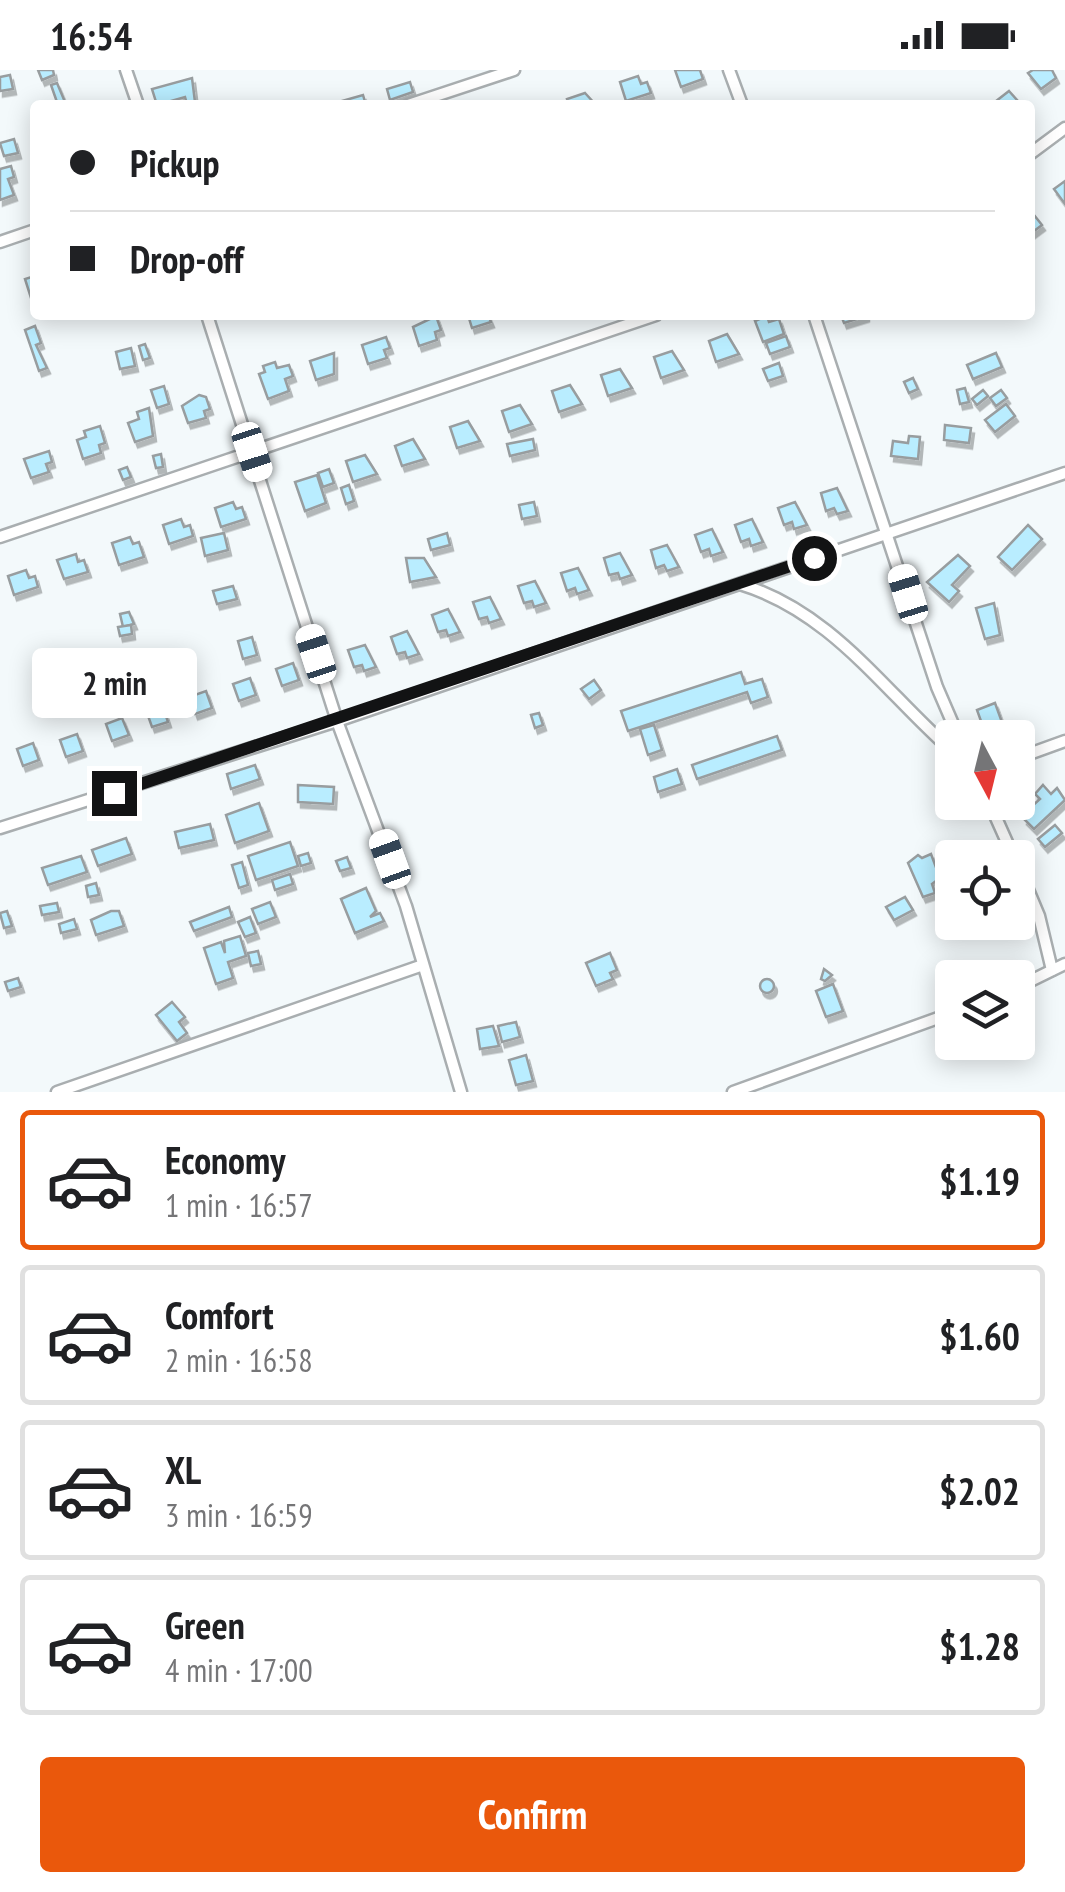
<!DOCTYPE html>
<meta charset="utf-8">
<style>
:root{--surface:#fff;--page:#f2f2f2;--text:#202124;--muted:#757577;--line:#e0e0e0;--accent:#ea580c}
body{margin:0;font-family:"PT Sans Narrow",sans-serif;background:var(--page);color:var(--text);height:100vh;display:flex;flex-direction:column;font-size:38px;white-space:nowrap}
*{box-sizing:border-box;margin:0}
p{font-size:32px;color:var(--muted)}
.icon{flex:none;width:55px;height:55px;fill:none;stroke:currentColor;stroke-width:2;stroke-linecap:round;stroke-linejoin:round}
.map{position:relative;height:1022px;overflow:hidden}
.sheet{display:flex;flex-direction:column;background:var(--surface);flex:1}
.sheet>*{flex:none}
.top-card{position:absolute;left:30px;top:30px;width:1005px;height:220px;border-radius:10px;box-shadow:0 5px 25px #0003;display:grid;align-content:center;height:220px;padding:0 40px;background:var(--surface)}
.needle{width:65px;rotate:173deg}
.tools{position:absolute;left:935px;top:650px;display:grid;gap:20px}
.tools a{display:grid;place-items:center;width:100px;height:100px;border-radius:10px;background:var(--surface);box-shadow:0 5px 25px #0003;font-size:50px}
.end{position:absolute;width:45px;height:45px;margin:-22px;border:12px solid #121314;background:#fff;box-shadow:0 0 0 5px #fff}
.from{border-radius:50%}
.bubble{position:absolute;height:70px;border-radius:10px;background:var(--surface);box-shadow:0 5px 25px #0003;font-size:32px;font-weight:600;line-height:70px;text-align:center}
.car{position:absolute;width:30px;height:60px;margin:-30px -15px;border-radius:12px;box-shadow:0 0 8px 2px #0007;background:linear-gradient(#fff 24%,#345 0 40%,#fff 0 76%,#345 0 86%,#fff 0)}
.top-card b{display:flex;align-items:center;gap:35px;height:95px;font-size:38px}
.top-card b+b{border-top:2px solid var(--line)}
.top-card i{width:25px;height:25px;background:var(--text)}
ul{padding:18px 0 0;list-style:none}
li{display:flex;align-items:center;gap:30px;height:140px;margin:0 20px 15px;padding:0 20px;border:5px solid var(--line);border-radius:10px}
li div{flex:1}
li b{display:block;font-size:38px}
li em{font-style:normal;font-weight:600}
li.current{border-color:var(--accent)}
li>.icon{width:90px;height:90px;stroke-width:1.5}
.action{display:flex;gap:20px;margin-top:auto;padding:20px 40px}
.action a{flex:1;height:115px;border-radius:10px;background:var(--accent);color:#fff;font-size:40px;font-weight:600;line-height:115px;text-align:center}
.status{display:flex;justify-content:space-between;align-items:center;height:70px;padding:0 50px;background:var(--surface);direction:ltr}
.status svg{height:28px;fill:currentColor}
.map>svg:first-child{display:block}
.building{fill:#b9edff;stroke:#989d9f;stroke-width:2.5;filter:url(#shadow)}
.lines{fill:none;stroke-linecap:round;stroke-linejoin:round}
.street-casing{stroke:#a9aeb0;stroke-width:15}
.street{stroke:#fff;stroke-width:10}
.route{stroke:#121314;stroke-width:12}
</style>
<div class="status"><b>16:54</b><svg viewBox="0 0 49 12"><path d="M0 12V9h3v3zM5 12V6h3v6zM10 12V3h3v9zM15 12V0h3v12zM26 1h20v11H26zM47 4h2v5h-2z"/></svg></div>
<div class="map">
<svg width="1065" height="1022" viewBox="0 0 1065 1022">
<defs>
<filter id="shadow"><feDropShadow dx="3" dy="5.5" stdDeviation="0" flood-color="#0004"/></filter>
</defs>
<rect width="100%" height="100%" fill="#f3f9fb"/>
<g class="building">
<polygon points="38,0 53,0 54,5 42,10"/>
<polygon points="675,0 700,0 703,9 681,17"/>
<polygon points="1033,0 1052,0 1056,8 1041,19 1028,3"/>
<polygon points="10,5 13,19 0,21 0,7"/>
<polygon points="638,6 641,14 647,12 651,23 626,31 620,12"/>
<polygon points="192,8 195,32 187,34 185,27 157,35 152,19"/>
<polygon points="410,12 413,22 390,30 387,19"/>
<polygon points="57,13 65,32 58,35 51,15"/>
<polygon points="1009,21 1017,30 1012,35 991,35"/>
<polygon points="585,23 596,35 569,35 567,29"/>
<polygon points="363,25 366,35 328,35"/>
<polygon points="14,69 18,83 4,86 0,73"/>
<polygon points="11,96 14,107 8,109 14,125 0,130 0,99"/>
<polygon points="1065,111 1065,134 1054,119"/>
<polygon points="1034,145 1042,155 1030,164 1030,147"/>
<polygon points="35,206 35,227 31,228 25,209"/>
<polygon points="468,245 488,245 491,252 472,258"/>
<polygon points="841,245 866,245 866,246 844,253"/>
<polygon points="436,246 441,260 435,262 437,270 419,276 413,257"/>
<polygon points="767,246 769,252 779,249 784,264 763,272 755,251"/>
<polygon points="35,256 41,273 36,275 47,298 39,301 25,260"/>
<polygon points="727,264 739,284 716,292 709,271"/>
<polygon points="786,266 790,277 770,284 766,273"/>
<polygon points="386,267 390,278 384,280 387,288 368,294 362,275"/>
<polygon points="145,274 150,288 143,290 139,276"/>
<polygon points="131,278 135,296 120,299 116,282"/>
<polygon points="672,281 684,300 661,308 654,287"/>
<polygon points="334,283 334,304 316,310 310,291"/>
<polygon points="996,283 1002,297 973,309 967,295"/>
<polygon points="275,292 277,298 289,295 293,306 285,309 289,321 268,329 259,304 265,302 263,296"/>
<polygon points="779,293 783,306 768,311 763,299"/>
<polygon points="620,299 632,318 608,326 601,305"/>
<polygon points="913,308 918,319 909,323 904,312"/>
<polygon points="570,315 582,334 559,342 552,321"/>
<polygon points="164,316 169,334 157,338 151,320"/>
<polygon points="965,318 969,332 960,334 957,320"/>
<polygon points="983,320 988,326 977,335 972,329"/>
<polygon points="1001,320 1007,328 996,336 990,328"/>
<polygon points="199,325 206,327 210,339 204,341 206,348 188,353 182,336"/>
<polygon points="1006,334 1015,346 995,362 985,350"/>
<polygon points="520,335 532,354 509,362 502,341"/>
<polygon points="149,338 153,366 135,372 128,353 139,349 137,342"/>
<polygon points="468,351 480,371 457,378 450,357"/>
<polygon points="945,355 971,358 969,373 944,370"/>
<polygon points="100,356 105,373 99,375 101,383 83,389 77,370 86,367 84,361"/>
<polygon points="909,366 920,367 918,389 891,386 893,371 908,373"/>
<polygon points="413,369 425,389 402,396 395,376"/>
<polygon points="533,369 535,380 510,386 507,374"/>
<polygon points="49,381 52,392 46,394 49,402 31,408 24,389"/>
<polygon points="161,384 163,397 156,398 153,386"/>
<polygon points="365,385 377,404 353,412 346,391"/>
<polygon points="127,397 131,407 123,410 119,400"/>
<polygon points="329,399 334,413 323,417 318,403"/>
<polygon points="317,405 326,433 305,441 295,412"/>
<polygon points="349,415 354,431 346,434 341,418"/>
<polygon points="837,418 848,441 837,444 834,438 826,441 821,423"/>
<polygon points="233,432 236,439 242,437 246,449 221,457 215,438"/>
<polygon points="534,432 537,446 522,449 519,435"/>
<polygon points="795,432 807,455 794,459 792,452 784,455 778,438"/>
<polygon points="181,449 184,457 190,455 193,466 169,474 163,455"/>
<polygon points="752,449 763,472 751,476 749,469 741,472 735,455"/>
<polygon points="1028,455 1042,469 1012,500 998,487"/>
<polygon points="712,459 723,482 711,486 709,479 701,482 695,465"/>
<polygon points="224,463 228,480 205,486 201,468"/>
<polygon points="447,463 450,475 431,480 428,469"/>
<polygon points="130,467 133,474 139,472 144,487 119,495 112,473"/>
<polygon points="667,475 679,497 667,501 664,495 656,498 651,480"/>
<polygon points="620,483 632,505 620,509 618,503 609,505 604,488"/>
<polygon points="76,484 78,492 84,490 88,502 64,509 57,490"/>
<polygon points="958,485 970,496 952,515 959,521 949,532 927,512"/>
<polygon points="406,488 424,488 436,507 410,512"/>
<polygon points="578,498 589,520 577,524 575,518 567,521 561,503"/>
<polygon points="26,500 29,508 35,506 38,517 14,525 8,506"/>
<polygon points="535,511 546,533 534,537 532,531 524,533 518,516"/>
<polygon points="233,516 237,529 217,534 213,521"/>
<polygon points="490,527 501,549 489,553 487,547 479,549 473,532"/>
<polygon points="994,533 1000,565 985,569 976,538"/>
<polygon points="448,539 460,562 448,566 446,560 438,562 432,545"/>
<polygon points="129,542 134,554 123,557 120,544"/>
<polygon points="131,555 132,564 120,566 118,557"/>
<polygon points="407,561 419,584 407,588 405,582 397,584 391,567"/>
<polygon points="252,567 257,585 243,589 238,571"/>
<polygon points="365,575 376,597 364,601 362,595 354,597 348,580"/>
<polygon points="74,589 76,599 66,601 64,591"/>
<polygon points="293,593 299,610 282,616 276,599"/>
<polygon points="741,602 745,614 762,609 768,627 751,633 747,622 628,661 621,641"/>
<polygon points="250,608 256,625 239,631 233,614"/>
<polygon points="594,610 601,620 589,629 581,619"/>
<polygon points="206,621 212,638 195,644 189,627"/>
<polygon points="995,633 1007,666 987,668 977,640"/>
<polygon points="162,634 168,652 152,657 146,640"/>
<polygon points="539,643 543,655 535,658 531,645"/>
<polygon points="122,648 129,665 112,671 106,654"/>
<polygon points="654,655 662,680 648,685 640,659"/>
<polygon points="77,664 83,681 66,687 60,670"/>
<polygon points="777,666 782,680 697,709 692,695"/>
<polygon points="33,673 39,690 23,696 17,679"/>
<polygon points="255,695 260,709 231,719 227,704"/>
<polygon points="677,699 682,714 658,722 654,707"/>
<polygon points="298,715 334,717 333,734 298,732"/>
<polygon points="1043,715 1051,724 1057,718 1065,730 1034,759 1024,749 1033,740 1031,737 1040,729 1035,724"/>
<polygon points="259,733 269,761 235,773 226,745"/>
<polygon points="210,754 214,770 179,778 175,762"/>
<polygon points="1055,755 1062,763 1045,777 1038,769"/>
<polygon points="126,768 132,784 98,796 92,780"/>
<polygon points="290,772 298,796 256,810 248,786"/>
<polygon points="308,783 311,793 301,796 298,786"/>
<polygon points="931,784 940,808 932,814 935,823 923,827 908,793 918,785 922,788"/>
<polygon points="81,786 87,802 48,815 42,798"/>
<polygon points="347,787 351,798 340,801 336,791"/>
<polygon points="242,792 248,815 239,818 232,795"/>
<polygon points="290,804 293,814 275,820 272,810"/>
<polygon points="96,813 99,825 88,827 86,816"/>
<polygon points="366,818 376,841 370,847 380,843 384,851 355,863 341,829"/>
<polygon points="905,827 913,840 894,850 886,837"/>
<polygon points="270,832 276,847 258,854 252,839"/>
<polygon points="57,833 59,842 42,845 40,836"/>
<polygon points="229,837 232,847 194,861 190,852"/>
<polygon points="7,841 12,856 4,858 0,843"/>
<polygon points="111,841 119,841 124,856 96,865 91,850"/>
<polygon points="250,847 256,863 245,867 238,852"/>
<polygon points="74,849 77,859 61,863 59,854"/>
<polygon points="240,866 246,886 228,892 233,908 216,914 204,878 221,872 225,883 224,871"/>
<polygon points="258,881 261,894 251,896 248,883"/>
<polygon points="610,883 617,900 610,903 613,909 596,916 586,893"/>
<polygon points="824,899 832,905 825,911 821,909"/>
<polygon points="18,908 21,917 8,921 5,912"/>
<circle cx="767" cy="916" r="7"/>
<polygon points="833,914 843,941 826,947 816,921"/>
<polygon points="172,932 185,947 179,952 187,963 177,971 156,945"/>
<polygon points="516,952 520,967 502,972 498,956"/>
<polygon points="493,956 499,976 480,979 477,959"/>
<polygon points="526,985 533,1011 516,1015 509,990"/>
</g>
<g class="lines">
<g class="street-casing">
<g id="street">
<polyline points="126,0 138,35"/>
<polyline points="729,0 742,35"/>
<polyline points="408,35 514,0"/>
<polyline points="1030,84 1065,58"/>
<polyline points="0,172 35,160"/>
<polyline points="207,245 337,651 406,836 461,1022"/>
<polyline points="814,245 937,617 959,668"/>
<polyline points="0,467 656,245"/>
<path d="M740,514C832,542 883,620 952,681"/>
<polyline points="1018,688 1065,671"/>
<polyline points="989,732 1014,788"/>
<polyline points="0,758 337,651 1065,403"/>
<polyline points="1018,796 1039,846 1052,900"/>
<polyline points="1018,917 1065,894"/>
<polyline points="57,1022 423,895"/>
<polyline points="733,1022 952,943"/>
</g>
</g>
<use href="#street" class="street"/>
</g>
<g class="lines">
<polyline class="route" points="114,723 814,488"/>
</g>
</svg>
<div class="tools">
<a><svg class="needle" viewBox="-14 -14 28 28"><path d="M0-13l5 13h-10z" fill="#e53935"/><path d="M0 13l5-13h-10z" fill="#757577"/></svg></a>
<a><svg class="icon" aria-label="locate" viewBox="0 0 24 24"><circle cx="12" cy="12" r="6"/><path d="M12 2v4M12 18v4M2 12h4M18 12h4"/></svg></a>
<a><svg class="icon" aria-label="layers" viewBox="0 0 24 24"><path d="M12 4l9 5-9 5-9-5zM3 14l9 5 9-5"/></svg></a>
</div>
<i class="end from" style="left:814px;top:488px"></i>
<i class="end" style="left:114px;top:723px"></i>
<div class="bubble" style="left:32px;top:578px;width:165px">2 min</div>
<i class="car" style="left:252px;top:382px;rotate:162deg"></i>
<i class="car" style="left:908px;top:524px;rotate:343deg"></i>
<i class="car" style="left:316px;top:584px;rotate:342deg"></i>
<i class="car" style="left:390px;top:789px;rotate:340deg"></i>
<div class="top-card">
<b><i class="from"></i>Pickup</b>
<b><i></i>Drop-off</b>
</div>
</div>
<section class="sheet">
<ul>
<li class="current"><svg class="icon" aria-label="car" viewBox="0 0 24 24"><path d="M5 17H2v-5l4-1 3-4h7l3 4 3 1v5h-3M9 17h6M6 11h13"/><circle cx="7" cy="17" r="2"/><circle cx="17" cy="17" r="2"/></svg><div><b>Economy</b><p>1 min · 16:57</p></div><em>$1.19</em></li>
<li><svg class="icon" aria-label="car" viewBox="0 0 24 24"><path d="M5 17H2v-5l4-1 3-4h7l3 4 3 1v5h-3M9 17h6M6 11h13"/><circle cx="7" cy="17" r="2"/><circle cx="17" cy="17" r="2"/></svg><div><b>Comfort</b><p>2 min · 16:58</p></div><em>$1.60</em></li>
<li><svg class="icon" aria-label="car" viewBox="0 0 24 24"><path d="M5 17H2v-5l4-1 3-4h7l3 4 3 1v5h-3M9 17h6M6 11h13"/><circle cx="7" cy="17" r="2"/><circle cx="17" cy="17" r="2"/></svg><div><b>XL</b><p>3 min · 16:59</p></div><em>$2.02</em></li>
<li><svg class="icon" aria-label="car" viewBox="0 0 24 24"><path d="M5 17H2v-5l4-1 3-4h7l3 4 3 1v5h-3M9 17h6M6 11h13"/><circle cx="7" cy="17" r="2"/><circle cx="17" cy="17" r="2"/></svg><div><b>Green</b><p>4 min · 17:00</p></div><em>$1.28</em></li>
</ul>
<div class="action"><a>Confirm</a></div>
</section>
